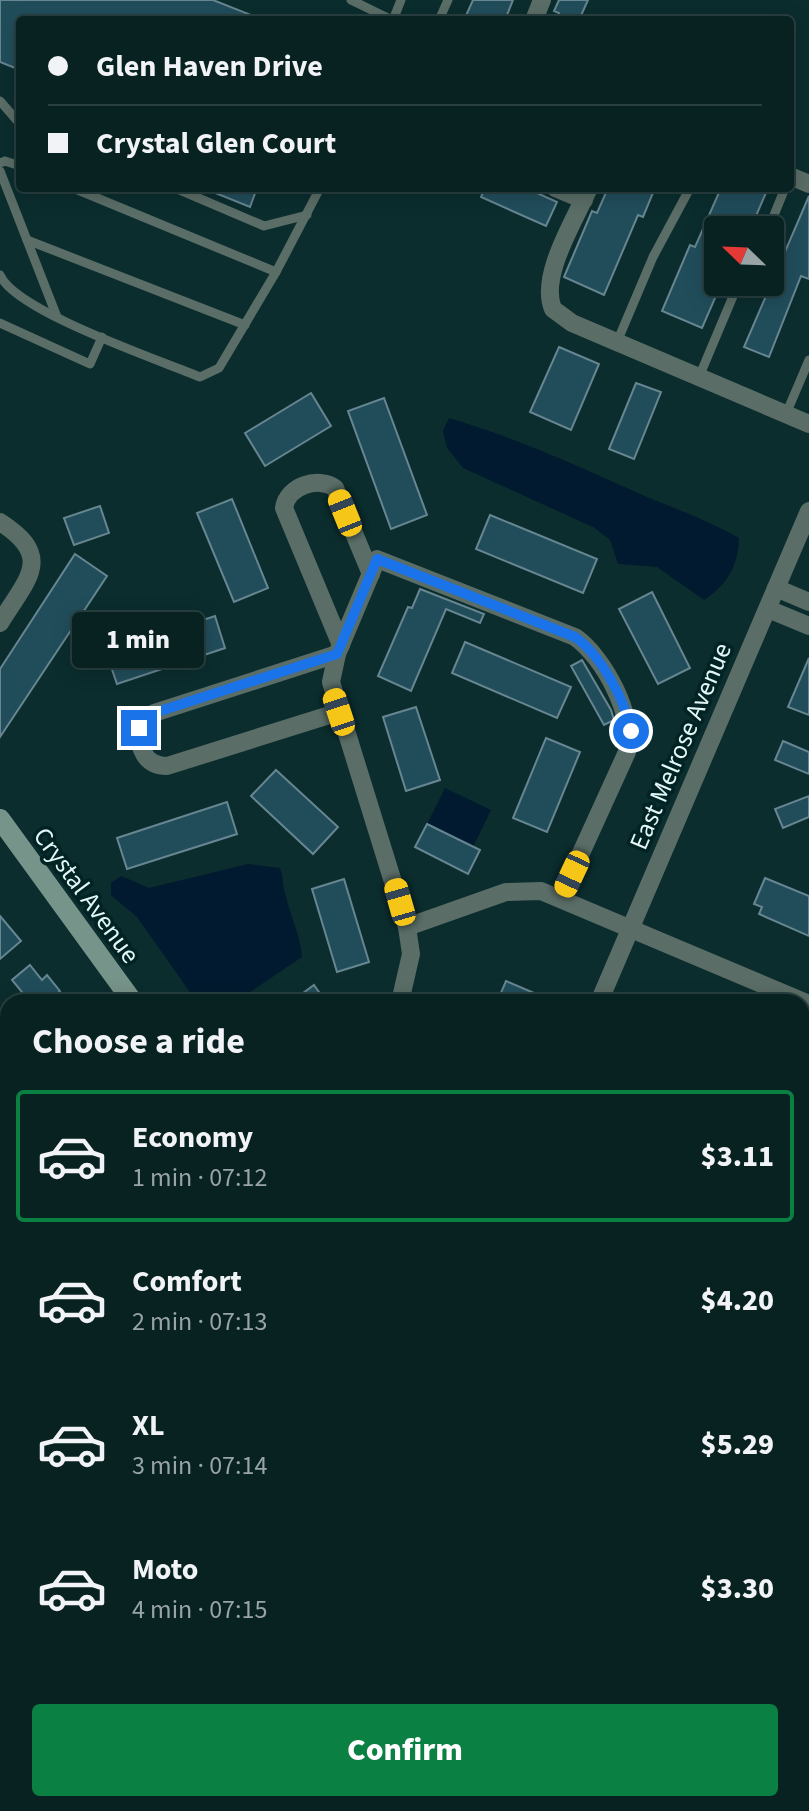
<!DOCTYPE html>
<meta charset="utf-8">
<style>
:root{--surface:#082222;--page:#162f2f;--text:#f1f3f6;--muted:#98a4a5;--line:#293f40;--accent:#0b8043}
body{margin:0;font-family:"Source Sans 3",sans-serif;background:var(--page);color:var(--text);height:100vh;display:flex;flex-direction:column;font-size:30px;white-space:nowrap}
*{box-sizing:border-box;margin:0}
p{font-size:26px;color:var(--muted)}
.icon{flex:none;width:44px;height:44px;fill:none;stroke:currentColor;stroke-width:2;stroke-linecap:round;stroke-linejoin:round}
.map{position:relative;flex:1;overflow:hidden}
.drawer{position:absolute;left:0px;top:994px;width:810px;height:818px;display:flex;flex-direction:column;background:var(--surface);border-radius:24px 24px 0 0;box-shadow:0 4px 20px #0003,0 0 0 2px var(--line)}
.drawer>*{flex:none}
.top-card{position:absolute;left:16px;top:16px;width:778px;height:176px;border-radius:8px;box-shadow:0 4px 20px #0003,0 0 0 2px var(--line);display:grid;align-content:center;height:176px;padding:0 32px;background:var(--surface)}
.needle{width:52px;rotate:293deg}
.controls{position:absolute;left:704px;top:216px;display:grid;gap:16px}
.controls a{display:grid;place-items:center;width:80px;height:80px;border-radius:8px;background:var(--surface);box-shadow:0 4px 20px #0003,0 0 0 2px var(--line);font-size:40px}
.end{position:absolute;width:36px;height:36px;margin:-18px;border:10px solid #1a73e8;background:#fff;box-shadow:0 0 0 4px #fff}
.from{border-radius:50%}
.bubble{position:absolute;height:56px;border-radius:8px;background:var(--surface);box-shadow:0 4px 20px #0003,0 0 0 2px var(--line);font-size:26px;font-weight:800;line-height:56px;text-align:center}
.car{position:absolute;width:24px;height:48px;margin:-24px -12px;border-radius:10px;box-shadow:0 0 6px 2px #0007;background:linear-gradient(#f5c518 24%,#345 0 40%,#f5c518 0 76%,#345 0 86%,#f5c518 0)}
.top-card b{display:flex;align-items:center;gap:28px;height:76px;font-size:30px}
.top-card b+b{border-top:2px solid var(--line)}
.top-card i{width:20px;height:20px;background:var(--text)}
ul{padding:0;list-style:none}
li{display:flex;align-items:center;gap:24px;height:132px;margin:0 16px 12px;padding:0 16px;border:4px solid transparent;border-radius:8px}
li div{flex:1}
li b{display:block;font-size:30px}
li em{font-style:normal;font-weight:800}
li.on{border-color:var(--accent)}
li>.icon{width:72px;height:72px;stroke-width:1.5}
h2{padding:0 32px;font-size:36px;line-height:96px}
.action{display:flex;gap:16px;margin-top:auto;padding:16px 32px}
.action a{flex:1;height:92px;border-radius:8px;background:var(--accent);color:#fff;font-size:32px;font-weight:800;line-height:92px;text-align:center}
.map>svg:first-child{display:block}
.water{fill:#011a2f}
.building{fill:#214d5b;stroke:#678691;stroke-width:2}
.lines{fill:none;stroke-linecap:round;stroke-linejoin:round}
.lane{stroke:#5a6d66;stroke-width:9}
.street{stroke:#5a6d66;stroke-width:18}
.secondary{stroke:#77948a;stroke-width:20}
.route{stroke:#1a73e8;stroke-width:10}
.labels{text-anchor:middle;stroke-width:7;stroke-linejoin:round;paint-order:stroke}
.street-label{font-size:26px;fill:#e4f7f7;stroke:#012324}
</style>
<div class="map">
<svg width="809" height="1811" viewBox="0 0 809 1811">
<rect width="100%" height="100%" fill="#0b2d2e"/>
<g class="water">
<path d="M449,418C514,437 575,465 638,493C672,508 706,519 739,538C738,566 728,584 704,600L657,567L618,564L610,540L595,528L463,468L447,448L443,431Z"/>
<polygon points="445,788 491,810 473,847 427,824"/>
<path d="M248,864L280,868C284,878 282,884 285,893C290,916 300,933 302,957L235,1002H197L137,917L111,895V883L121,876L149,888Z"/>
<polygon points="371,1804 435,1804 421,1811 374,1811"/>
</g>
<g class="building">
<polygon points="0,0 213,0 261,19 20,20 20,70 0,62"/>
<polygon points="473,0 513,0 505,20 464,20"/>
<polygon points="559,0 588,0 579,20 556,20 559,13 554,11"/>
<polygon points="203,188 257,188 250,207"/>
<polygon points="485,188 526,188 557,202 546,226 481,197"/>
<polygon points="608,188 655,188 643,217 638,215 604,295 564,277 592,211 597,213"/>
<polygon points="721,188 768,188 750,230 718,230 718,282 722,282 702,328 662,311 690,245 695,247"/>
<polygon points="809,196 809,279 801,276 769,357 744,347"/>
<polygon points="559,347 599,364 571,430 530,412"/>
<polygon points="636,383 661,392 634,459 609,449"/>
<polygon points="311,393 331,426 265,466 245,433"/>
<polygon points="384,398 427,515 391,529 348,411"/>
<polygon points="232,499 268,588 234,602 197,513"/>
<polygon points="100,506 109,533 74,545 64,518"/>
<polygon points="490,515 597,559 583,593 476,549"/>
<polygon points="75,554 107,576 0,737 0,669"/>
<polygon points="420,589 484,614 480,623 446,609 411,691 378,676 408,607 412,608"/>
<polygon points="652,592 690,668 658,684 619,609"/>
<polygon points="215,616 225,648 117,684 106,652"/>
<polygon points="465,642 571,687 557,718 452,673"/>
<polygon points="809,658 809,715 788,707"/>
<polygon points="582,660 611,710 614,720 604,725 571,666"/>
<polygon points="416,707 440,780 406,791 383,717"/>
<polygon points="546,738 580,752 547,832 513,818"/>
<polygon points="783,741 809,752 809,774 775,760"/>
<polygon points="276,770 338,827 313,854 251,796"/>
<polygon points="809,796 809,817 783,828 775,809"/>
<polygon points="227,802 237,834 127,869 117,838"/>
<polygon points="427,824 480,850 468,874 415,847"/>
<polygon points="765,878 809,896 809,936 759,914 762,907 754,904"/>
<polygon points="344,879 369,962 337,972 312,889"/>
<polygon points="0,916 21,941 0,959"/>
<polygon points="30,965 42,980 47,975 60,991 47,1002 30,1002 12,980"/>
<polygon points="506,981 555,1002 497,1002"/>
<polygon points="314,985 326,1002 291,1002"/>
</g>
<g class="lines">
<g class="lane">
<polyline points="351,0 392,20"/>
<polyline points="393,20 401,0"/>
<polyline points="439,20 448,0"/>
<polyline points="0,101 20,124"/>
<polyline points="0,163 5,161 20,166"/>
<polyline points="0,171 57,317"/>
<polyline points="73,188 276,272"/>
<polyline points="175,188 264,226 307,215"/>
<polyline points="768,230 785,188"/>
<polyline points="27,240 245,325"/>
<path d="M0,275C15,311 159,360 200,377L219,368L276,272L320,188"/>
<polyline points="0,323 90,364 102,337"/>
<polyline points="617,342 653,257 690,188"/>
<polyline points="699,377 739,282"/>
<polyline points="786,414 809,360"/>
</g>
<g class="street">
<polyline points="534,20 542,0"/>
<polyline points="790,176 809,184"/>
<polyline points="555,188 584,200"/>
<path d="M589,188C575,220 539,276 553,309L572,323L809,424"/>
<path d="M0,522C55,557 27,579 0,623"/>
<polyline points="776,588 809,602"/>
<polyline points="768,609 809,626"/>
<path d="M341,645L284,508C287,486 318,476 335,488L371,574"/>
<path d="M337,654L154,713L139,728C138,748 145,766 167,766L339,712"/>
<polyline points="407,927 506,892 541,891 809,1004"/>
<path d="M400,1002L411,954L407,927L331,682L337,654L377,559L575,637C604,657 636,718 627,752L561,897"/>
<polyline points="599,1002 809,511"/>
<polyline points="0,1271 8,1259"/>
<polyline points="0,1309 8,1299"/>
<polyline points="0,1780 8,1783"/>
<polyline points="10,1804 27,1811"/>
<polyline points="58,1804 74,1811"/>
<polyline points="241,1811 245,1804"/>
<polyline points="682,1811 692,1804"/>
</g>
<g class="secondary">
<polyline points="0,819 133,1002"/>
<polyline points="717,1804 723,1811"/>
</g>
</g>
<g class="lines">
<path class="route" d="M139,728L154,713L337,654L377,559L575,637C601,655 625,700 631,731"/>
</g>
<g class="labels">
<g class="street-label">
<text transform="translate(680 746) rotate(-67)" y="9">East Melrose Avenue</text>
<text transform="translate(87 895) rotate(54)" y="9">Crystal Avenue</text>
</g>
</g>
</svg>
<div class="controls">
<a><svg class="needle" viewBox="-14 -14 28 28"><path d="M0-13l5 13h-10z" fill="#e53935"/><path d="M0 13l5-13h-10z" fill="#98a4a5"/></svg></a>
</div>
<i class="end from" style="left:631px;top:731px"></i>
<i class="end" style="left:139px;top:728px"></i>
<div class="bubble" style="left:72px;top:612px;width:132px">1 min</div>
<i class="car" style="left:345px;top:513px;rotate:338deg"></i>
<i class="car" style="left:339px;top:712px;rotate:342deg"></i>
<i class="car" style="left:572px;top:874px;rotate:205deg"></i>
<i class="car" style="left:400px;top:902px;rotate:344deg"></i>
<div class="top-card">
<b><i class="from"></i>Glen Haven Drive</b>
<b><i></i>Crystal Glen Court</b>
</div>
<section class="drawer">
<h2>Choose a ride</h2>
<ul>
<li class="on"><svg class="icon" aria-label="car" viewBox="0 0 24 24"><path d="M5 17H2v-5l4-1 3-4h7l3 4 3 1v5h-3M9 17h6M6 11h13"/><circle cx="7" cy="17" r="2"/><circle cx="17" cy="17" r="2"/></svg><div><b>Economy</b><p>1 min · 07:12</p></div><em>$3.11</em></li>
<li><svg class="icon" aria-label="car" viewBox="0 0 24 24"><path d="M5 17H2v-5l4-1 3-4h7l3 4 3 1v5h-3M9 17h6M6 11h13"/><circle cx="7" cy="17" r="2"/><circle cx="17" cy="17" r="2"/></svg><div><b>Comfort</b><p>2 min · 07:13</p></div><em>$4.20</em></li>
<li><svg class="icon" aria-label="car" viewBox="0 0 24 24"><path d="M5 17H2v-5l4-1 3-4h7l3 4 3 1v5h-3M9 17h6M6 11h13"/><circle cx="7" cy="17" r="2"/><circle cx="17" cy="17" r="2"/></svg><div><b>XL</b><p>3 min · 07:14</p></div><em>$5.29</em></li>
<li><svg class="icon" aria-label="car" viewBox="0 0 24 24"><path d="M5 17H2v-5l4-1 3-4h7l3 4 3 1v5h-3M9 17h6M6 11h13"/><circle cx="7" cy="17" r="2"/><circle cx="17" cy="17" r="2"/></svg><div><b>Moto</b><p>4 min · 07:15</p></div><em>$3.30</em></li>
</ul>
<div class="action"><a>Confirm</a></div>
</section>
</div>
